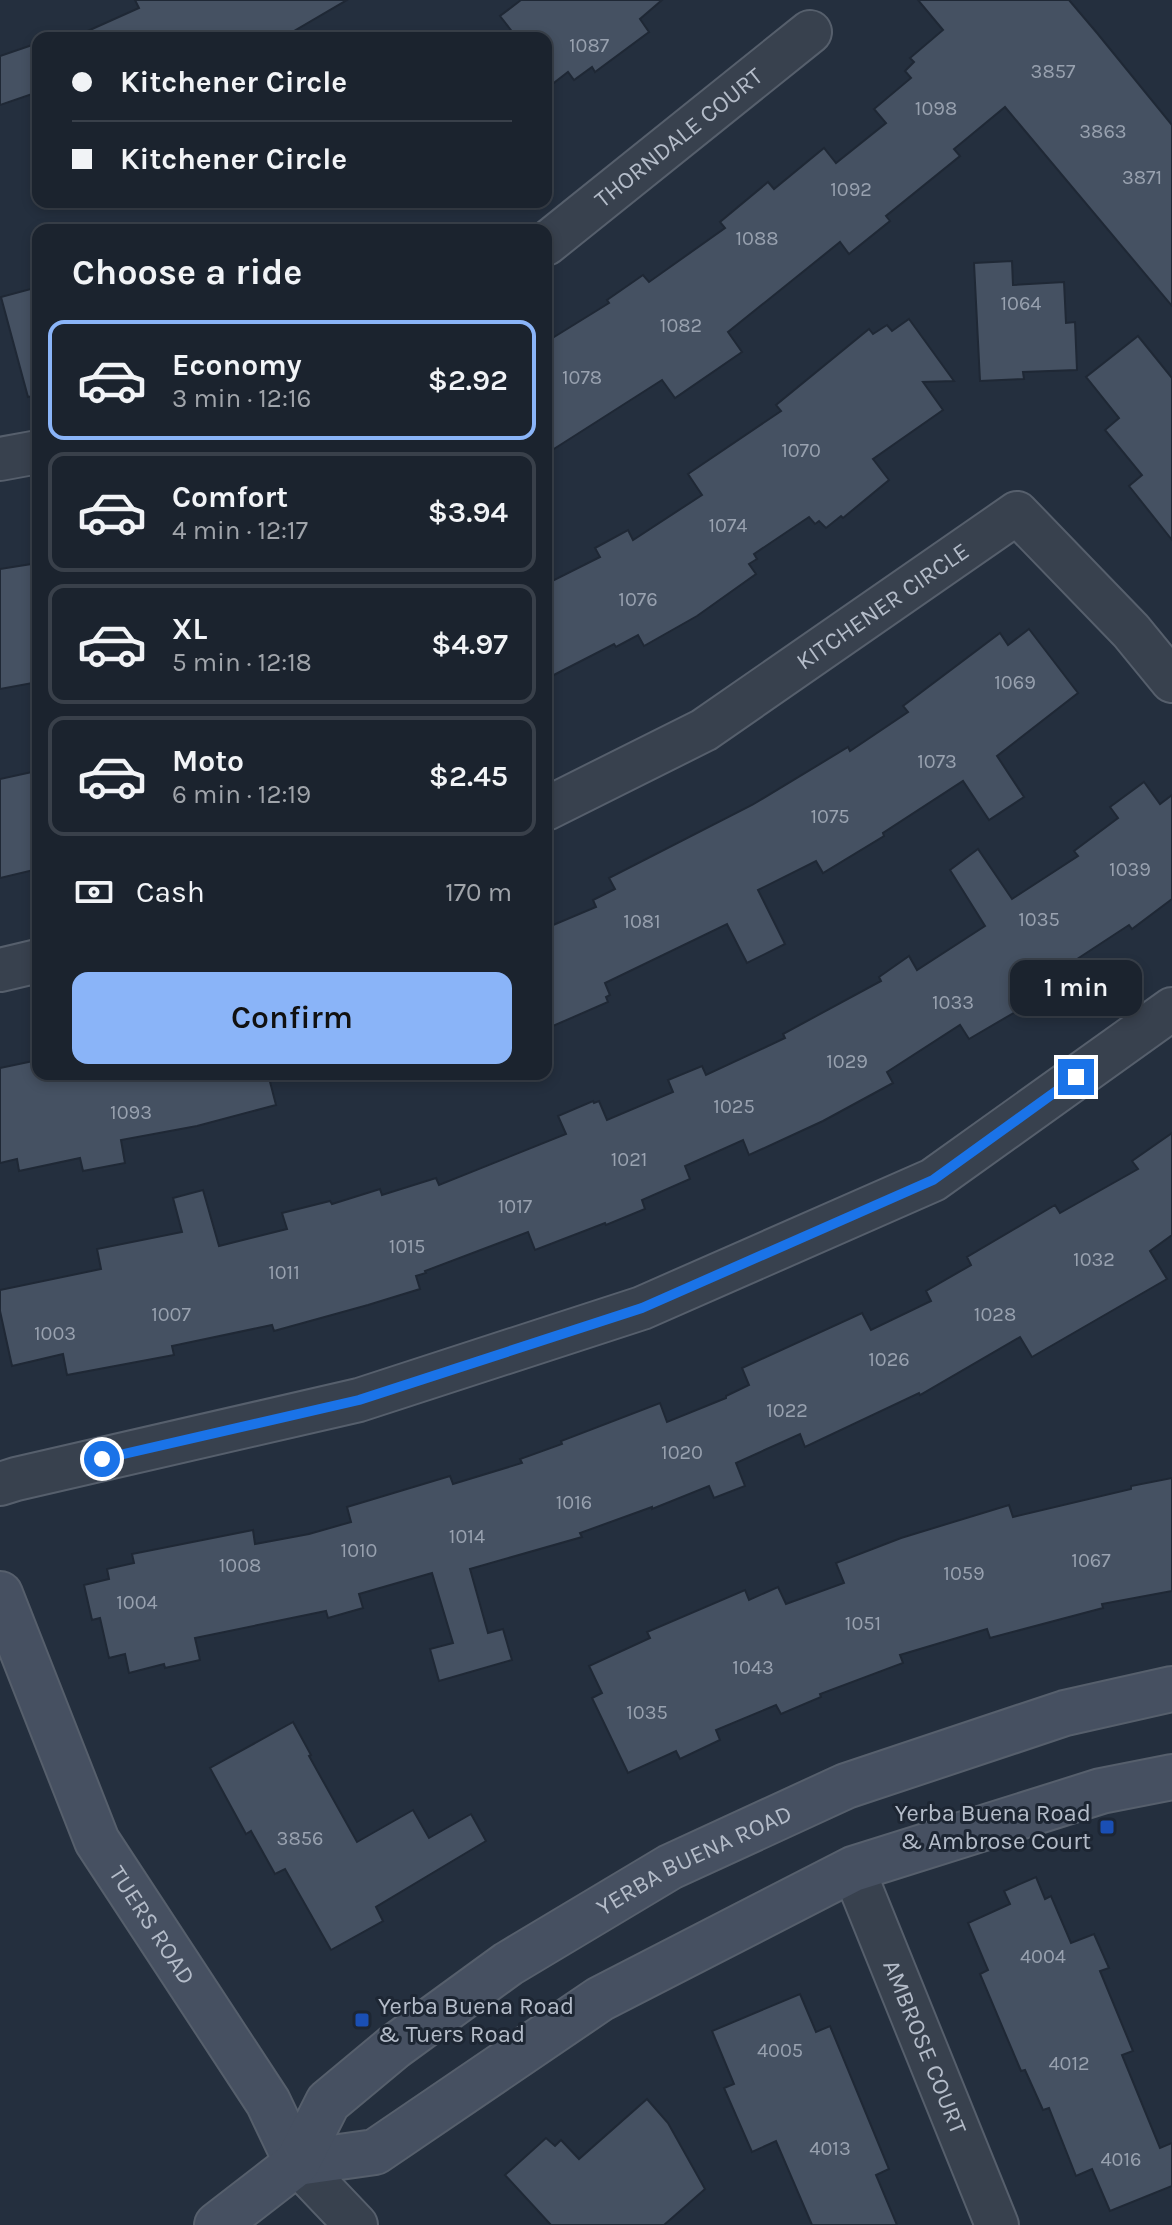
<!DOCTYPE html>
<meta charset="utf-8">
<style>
:root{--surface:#1b232e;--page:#282f3a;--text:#f1f3f6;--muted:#a0a4aa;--line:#39404a;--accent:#8ab4f8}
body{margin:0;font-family:Karla,sans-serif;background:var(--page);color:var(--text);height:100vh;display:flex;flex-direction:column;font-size:30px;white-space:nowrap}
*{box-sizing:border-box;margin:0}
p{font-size:26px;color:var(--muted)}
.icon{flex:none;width:44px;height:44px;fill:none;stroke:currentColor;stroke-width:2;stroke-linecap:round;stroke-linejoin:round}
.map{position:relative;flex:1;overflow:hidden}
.details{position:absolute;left:32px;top:224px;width:520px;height:856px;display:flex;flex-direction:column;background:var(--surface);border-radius:16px;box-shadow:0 4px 12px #0003,0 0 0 2px var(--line)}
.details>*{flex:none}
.hud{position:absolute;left:32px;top:32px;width:520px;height:176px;border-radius:16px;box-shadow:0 4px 12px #0003,0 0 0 2px var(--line);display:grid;align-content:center;height:176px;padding:0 40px;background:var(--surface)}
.end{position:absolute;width:36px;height:36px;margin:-18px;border:10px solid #1a73e8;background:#fff;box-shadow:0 0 0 4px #fff}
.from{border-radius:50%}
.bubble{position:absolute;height:56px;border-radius:16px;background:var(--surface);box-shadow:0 4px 12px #0003,0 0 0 2px var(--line);font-size:26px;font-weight:600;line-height:56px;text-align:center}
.hud b{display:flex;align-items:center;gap:28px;height:76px;font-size:30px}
.hud b+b{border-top:2px solid var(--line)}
.hud i{width:20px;height:20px;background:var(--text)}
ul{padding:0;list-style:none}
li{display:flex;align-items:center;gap:24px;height:120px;margin:0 16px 12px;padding:0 24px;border:4px solid var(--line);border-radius:16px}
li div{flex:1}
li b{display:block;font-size:30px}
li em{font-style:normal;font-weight:600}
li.current{border-color:var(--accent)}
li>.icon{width:72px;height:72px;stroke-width:1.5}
h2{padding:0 40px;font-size:36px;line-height:96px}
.pay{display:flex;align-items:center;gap:20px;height:88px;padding:0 40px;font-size:30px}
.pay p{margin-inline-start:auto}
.button{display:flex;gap:16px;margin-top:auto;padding:16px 40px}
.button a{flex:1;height:92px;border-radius:16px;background:var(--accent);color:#111;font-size:32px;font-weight:600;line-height:92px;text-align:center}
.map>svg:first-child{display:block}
.building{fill:#455162;stroke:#1f2835;stroke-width:2}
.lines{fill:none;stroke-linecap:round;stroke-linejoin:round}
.street-casing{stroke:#565f6c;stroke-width:46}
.secondary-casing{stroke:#565f6c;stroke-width:48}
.street{stroke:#38414e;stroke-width:42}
.secondary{stroke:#465061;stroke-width:44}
.route{stroke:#1a73e8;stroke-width:10}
.transit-dot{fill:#1a4fb4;stroke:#1d2633;stroke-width:3}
.labels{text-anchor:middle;stroke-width:6;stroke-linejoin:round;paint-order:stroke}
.number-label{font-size:20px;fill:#98a1af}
.street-label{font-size:24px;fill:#b4bcc9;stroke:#1d2633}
.poi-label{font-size:24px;fill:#b4bcc9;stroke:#1d2633;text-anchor:end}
</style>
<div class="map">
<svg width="1172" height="2225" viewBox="0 0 1172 2225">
<rect width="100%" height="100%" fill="#242f3e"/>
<g class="building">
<polygon points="135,0 347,0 282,38 72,38 139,8"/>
<polygon points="521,0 662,0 640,19 649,32 595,72 592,67 574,80 568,72 546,89 546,38 517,38 500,16"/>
<polygon points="918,0 1069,0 1097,33 1172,125 1172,306 1005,107 954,149 960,156 886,216 890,221 849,254 840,242 728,332 742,352 675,398 662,380 546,454 546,342 609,303 607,300 643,275 649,282 725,228 720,222 768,182 774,189 824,148 836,163 886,123 874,109 911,78 905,71 914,62 910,58 943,30"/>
<polygon points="38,43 38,92 0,105 0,56"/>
<polygon points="1012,261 1013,285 1064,282 1066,323 1075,322 1077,370 1023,372 1024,379 980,381 974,263"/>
<polygon points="38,287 38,395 28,397 1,297"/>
<polygon points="909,319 954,381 923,382 943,410 873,459 889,480 843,518 841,516 826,528 819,521 815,524 809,517 754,554 757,559 749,564 756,574 697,616 644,646 638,635 616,647 614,644 546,679 546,584 600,557 595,548 628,530 633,540 702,495 688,474 781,411 776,405 869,329 873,334 887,325 892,331"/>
<polygon points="1138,336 1172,378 1172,540 1129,486 1142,475 1105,430 1119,418 1086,377"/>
<polygon points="38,563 38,682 0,689 0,569"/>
<polygon points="1029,629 1078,693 997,756 1024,797 989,820 963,781 883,833 884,836 823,873 816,861 758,890 785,944 747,963 727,924 605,983 610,995 606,997 608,1002 546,1029 546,928 596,907 593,900 615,889 609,878 752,805 848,747 850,751 908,712 903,706 1000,633 1008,645"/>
<polygon points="32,772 38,797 38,869 0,878 0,779"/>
<polygon points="1144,782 1160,804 1172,795 1172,899 1132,929 1129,925 1065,967 1070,975 1017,1011 969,1039 960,1025 887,1072 893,1083 823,1121 749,1155 743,1140 685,1166 690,1179 642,1200 645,1209 606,1225 605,1223 535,1250 528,1232 425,1271 426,1273 416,1276 420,1289 368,1305 274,1331 272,1325 172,1346 174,1355 67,1375 63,1354 12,1366 0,1311 0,1290 101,1269 97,1249 182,1232 173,1198 203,1190 219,1246 287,1229 282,1213 330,1201 332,1204 380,1189 382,1195 436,1178 439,1185 566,1134 558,1116 593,1101 594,1103 599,1101 607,1120 673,1092 668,1080 702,1066 706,1075 785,1038 783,1034 881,981 879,977 909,956 917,970 985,926 950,870 978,849 1012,899 1078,856 1074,851 1118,818 1110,807"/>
<polygon points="38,1060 38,1074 268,1074 276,1105 197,1126 121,1140 125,1163 83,1171 80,1158 19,1171 17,1159 0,1163 0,1068"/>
<polygon points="1172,1133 1172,1235 1150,1251 1167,1279 1032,1357 1020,1337 920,1395 919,1393 805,1447 800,1434 736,1463 745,1486 714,1498 709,1486 652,1509 652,1507 580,1533 582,1537 470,1569 488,1633 503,1629 512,1660 439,1681 430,1649 453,1643 432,1573 359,1594 363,1608 328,1618 326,1611 195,1638 200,1660 165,1668 164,1664 129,1673 125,1654 109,1658 100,1618 92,1620 84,1585 109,1579 107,1569 134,1563 132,1554 253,1530 255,1544 309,1534 351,1522 347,1507 450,1476 453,1484 522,1463 520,1459 562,1444 561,1441 660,1403 667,1422 726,1398 726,1396 749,1385 742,1368 862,1313 871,1330 931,1301 926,1291 971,1265 967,1257 1055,1205 1060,1213 1138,1169 1132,1161"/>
<polygon points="1172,1478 1172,1591 1102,1604 1103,1608 990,1638 987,1629 900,1655 903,1663 820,1694 821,1697 781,1714 776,1705 716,1730 720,1740 680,1759 676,1751 628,1773 592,1698 602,1693 589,1666 650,1638 647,1632 745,1590 749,1600 778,1587 786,1604 844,1583 836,1563 901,1538 1009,1505 1013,1517 1131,1489 1131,1486"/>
<polygon points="293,1722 311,1755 309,1756 357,1842 413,1810 429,1838 471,1814 486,1841 376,1907 383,1921 331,1950 285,1869 275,1874 251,1831 246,1834 210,1768"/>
<polygon points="1036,1877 1045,1899 1051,1896 1071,1943 1094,1934 1109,1968 1100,1971 1133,2051 1122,2055 1160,2148 1172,2143 1172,2186 1110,2211 1092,2169 1076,2176 1049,2108 1043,2110 1025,2070 1021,2071 980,1974 988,1970 968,1923 1010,1904 1004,1891"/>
<polygon points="800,1994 816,2032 830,2026 889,2169 876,2175 897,2225 812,2225 776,2141 752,2152 724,2088 734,2084 712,2031"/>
<polygon points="647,2099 668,2123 705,2189 664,2225 551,2225 505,2175 546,2138 555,2146 561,2140 579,2159"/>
</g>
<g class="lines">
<g class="street-casing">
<g id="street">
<path id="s1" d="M546,244L810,32"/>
<polyline points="0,459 38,452"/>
<path id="s2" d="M546,809L704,730L1017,513L1131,631L1172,681"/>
<polyline points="0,970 38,961"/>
<polyline points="0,1484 16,1479 359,1400 642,1308 933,1180 1172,1009"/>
<path id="s3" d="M853,1869L997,2225"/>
<polyline points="297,2163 356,2225"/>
</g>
</g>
<g class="secondary-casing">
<g id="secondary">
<path id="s4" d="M0,1594L97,1841L268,2102L297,2163"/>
<polyline points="297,2163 375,2152 600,1999 853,1869 1101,1791 1172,1777"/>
<path id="s5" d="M217,2225L297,2163L328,2102L394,2047L508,1964L670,1867L846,1786L1065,1713L1172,1689"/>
</g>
</g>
<use href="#street" class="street"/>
<use href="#secondary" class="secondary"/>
</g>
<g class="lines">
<polyline class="route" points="102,1459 359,1400 642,1308 933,1180 1076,1077"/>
</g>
<g class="transit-dot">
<rect x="1099" y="1819" width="16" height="16" rx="4"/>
<rect x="354" y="2012" width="16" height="16" rx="4"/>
</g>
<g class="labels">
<g class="number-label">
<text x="589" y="52">1087</text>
<text x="1053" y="78">3857</text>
<text x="936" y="115">1098</text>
<text x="1103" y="138">3863</text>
<text x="1142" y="184">3871</text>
<text x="851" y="196">1092</text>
<text x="757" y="245">1088</text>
<text x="1021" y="310">1064</text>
<text x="681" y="332">1082</text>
<text x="582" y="384">1078</text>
<text x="801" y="457">1070</text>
<text x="728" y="532">1074</text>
<text x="638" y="606">1076</text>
<text x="1015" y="689">1069</text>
<text x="937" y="768">1073</text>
<text x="830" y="823">1075</text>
<text x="1130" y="876">1039</text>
<text x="1039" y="926">1035</text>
<text x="642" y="928">1081</text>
<text x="953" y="1009">1033</text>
<text x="847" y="1068">1029</text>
<text x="734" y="1113">1025</text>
<text x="131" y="1119">1093</text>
<text x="629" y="1166">1021</text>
<text x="515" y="1213">1017</text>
<text x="407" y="1253">1015</text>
<text x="1094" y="1266">1032</text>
<text x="284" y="1279">1011</text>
<text x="171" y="1321">1007</text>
<text x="995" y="1321">1028</text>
<text x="55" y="1340">1003</text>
<text x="889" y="1366">1026</text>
<text x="787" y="1417">1022</text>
<text x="682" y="1459">1020</text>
<text x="574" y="1509">1016</text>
<text x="467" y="1543">1014</text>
<text x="359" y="1557">1010</text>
<text x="1091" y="1567">1067</text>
<text x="240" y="1572">1008</text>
<text x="964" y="1580">1059</text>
<text x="137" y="1609">1004</text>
<text x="863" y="1630">1051</text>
<text x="753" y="1674">1043</text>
<text x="647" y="1719">1035</text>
<text x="300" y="1845">3856</text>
<text x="1043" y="1963">4004</text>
<text x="780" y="2057">4005</text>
<text x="1069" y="2070">4012</text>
<text x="830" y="2155">4013</text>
<text x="1121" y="2166">4016</text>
</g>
<g class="street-label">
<text dy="8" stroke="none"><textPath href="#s1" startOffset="170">THORNDALE COURT</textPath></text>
<text dy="8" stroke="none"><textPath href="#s2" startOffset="394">KITCHENER CIRCLE</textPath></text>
<text dy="8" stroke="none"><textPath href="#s5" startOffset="610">YERBA BUENA ROAD</textPath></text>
<text dy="8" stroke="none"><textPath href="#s4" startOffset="366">TUERS ROAD</textPath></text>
<text dy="8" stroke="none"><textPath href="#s3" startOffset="192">AMBROSE COURT</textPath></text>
</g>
<g class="poi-label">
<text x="1091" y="1821">Yerba Buena Road<tspan x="1091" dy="28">&amp; Ambrose Court</tspan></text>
<text x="378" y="2014" text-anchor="start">Yerba Buena Road<tspan x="378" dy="28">&amp; Tuers Road</tspan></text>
</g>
</g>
</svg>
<i class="end from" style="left:102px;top:1459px"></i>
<i class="end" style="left:1076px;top:1077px"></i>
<div class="bubble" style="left:1010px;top:960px;width:132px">1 min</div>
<div class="hud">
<b><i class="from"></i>Kitchener Circle</b>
<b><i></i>Kitchener Circle</b>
</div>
<section class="details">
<h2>Choose a ride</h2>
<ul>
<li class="current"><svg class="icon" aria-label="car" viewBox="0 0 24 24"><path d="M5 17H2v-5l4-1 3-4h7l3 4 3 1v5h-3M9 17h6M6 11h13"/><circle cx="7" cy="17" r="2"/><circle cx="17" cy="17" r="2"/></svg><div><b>Economy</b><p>3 min · 12:16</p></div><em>$2.92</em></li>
<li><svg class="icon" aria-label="car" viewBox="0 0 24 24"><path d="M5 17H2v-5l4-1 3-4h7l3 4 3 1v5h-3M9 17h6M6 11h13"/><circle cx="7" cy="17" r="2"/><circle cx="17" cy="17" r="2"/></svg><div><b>Comfort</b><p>4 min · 12:17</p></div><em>$3.94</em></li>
<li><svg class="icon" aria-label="car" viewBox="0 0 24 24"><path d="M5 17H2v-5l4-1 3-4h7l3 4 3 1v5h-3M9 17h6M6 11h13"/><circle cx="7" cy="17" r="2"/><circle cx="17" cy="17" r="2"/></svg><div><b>XL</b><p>5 min · 12:18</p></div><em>$4.97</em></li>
<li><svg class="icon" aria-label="car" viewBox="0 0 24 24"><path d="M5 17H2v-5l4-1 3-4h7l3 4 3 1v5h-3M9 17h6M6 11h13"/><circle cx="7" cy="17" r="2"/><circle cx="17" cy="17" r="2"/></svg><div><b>Moto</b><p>6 min · 12:19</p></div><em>$2.45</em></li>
</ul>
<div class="pay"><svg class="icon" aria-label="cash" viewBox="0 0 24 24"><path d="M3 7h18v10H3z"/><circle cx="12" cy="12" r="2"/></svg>Cash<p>170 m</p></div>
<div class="button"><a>Confirm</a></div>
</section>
</div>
